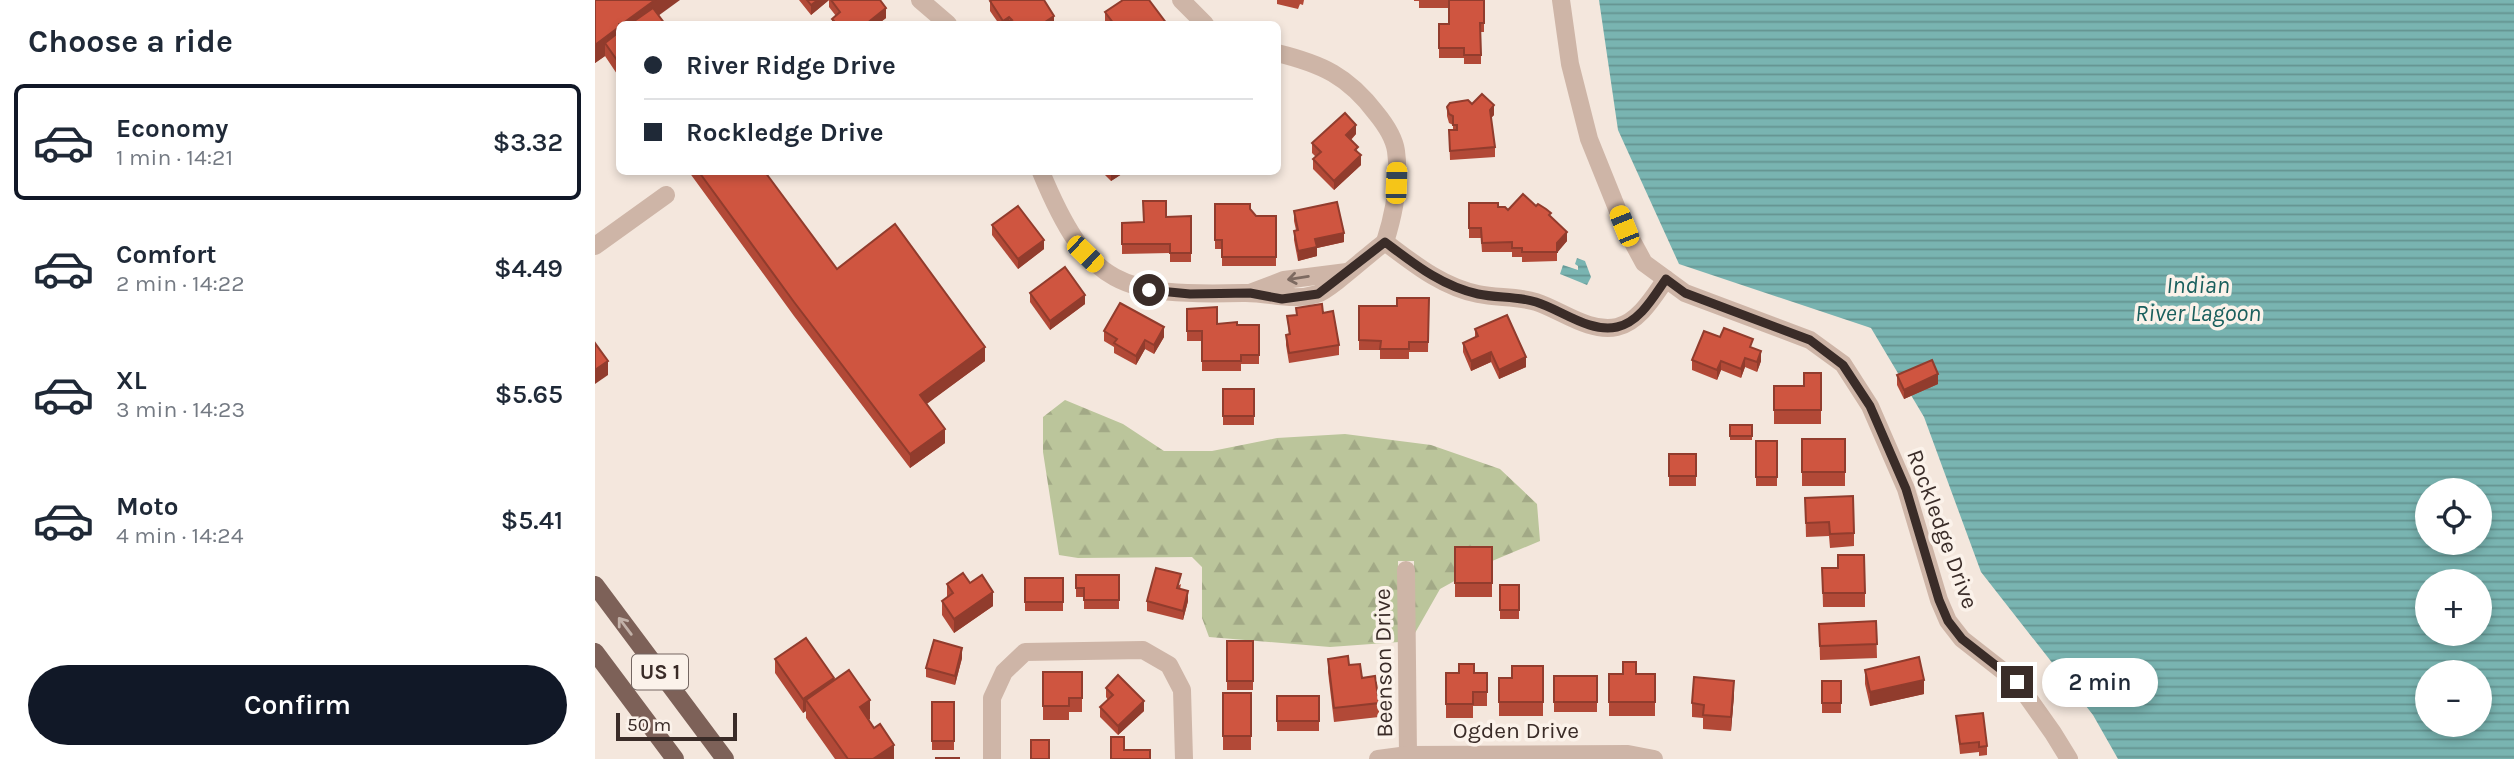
<!DOCTYPE html>
<meta charset="utf-8">
<style>
:root{--surface:#fff;--page:#f6f6f7;--text:#1f2937;--muted:#747a83;--line:#e0e1e3;--accent:#111827}
body{margin:0;font-family:Karla,sans-serif;background:var(--page);color:var(--text);height:100vh;display:flex;flex-direction:column;font-size:26px;white-space:nowrap}
*{box-sizing:border-box;margin:0}
p{font-size:23px;color:var(--muted)}
.icon{flex:none;width:38px;height:38px;fill:none;stroke:currentColor;stroke-width:2;stroke-linecap:round;stroke-linejoin:round}
.map{position:relative;flex:1;overflow:hidden}
.panel{display:flex;flex-direction:column;background:var(--surface);width:595px}
.panel>*{flex:none}
.top-card{position:absolute;left:21px;top:21px;width:665px;height:154px;border-radius:10px;box-shadow:0 4px 10px #0003;display:grid;align-content:center;height:154px;padding:0 28px;background:var(--surface)}
.fabs{position:absolute;left:1820px;top:478px;display:grid;gap:14px}
.fabs a{display:grid;place-items:center;width:77px;height:77px;border-radius:50%;background:var(--surface);box-shadow:0 4px 10px #0003;font-size:35px}
.scale{position:absolute;left:21px;bottom:18px;width:121px;box-sizing:border-box;padding-left:7px;border:4px solid #3a2c28;border-top:0;font-size:19px;line-height:24px;white-space:nowrap;color:#3a2c28;-webkit-text-stroke:5px #fbf2ea;paint-order:stroke}
.end{position:absolute;width:32px;height:32px;margin:-16px;border:9px solid #3a2c28;background:#fff;box-shadow:0 0 0 4px #fff}
.from{border-radius:50%}
.bubble{position:absolute;height:49px;border-radius:24px;background:var(--surface);box-shadow:0 4px 10px #0003;font-size:23px;font-weight:600;line-height:49px;text-align:center}
.car{position:absolute;width:21px;height:42px;margin:-21px -10px;border-radius:9px;box-shadow:0 0 5px 2px #0007;background:linear-gradient(#f5c518 24%,#345 0 40%,#f5c518 0 76%,#345 0 86%,#f5c518 0)}
.top-card b{display:flex;align-items:center;gap:24px;height:66px;font-size:26px}
.top-card b+b{border-top:2px solid var(--line)}
.top-card i{width:18px;height:18px;background:var(--text)}
ul{padding:0;list-style:none}
li{display:flex;align-items:center;gap:21px;height:116px;margin:0 14px 10px;padding:0 14px;border:4px solid transparent;border-radius:10px}
li div{flex:1}
li b{display:block;font-size:26px}
li em{font-style:normal;font-weight:600}
li.on{border-color:var(--accent)}
li>.icon{width:63px;height:63px;stroke-width:1.5}
h2{padding:0 28px;font-size:32px;line-height:84px}
.action{display:flex;gap:14px;margin-top:auto;padding:14px 28px}
.action a{flex:1;height:80px;border-radius:42px;background:var(--accent);color:#fff;font-size:28px;font-weight:600;line-height:80px;text-align:center}
main{display:flex;flex:1;min-height:0}
.map>svg:first-child{display:block}
.forest{fill:url(#forest-firs)}
.water{fill:url(#water-rules);fill-rule:evenodd}
.lines{fill:none;stroke-linecap:round;stroke-linejoin:round}
.minor{stroke:#ceb5a7;stroke-width:18}
.tertiary{stroke:#ceb5a7;stroke-width:18}
.primary{stroke:#7d6158;stroke-width:18}
.wall{fill:#b24937}
.shaded-wall{fill:#913c2d}
.building{fill:#cf5540;stroke:#913c2d;stroke-width:2}
.oneway{stroke:#7d6a61}
.oneway2{stroke:#c2b1a8}
.route{stroke:#3a2c28;stroke-width:9}
.labels{text-anchor:middle;stroke-width:7;stroke-linejoin:round;paint-order:stroke}
.shield{fill:#fbf2ea;stroke:#746762;stroke-width:2}
.shield-label{font-size:21px;font-weight:bold;fill:#3a2c28}
.street-label{font-size:23px;fill:#3a2c28;stroke:#fbf2ea}
.water-label{font-size:24px;font-style:italic;fill:#1a5f5d;stroke:#fbf2ea}
</style>
<main>
<section class="panel">
<h2>Choose a ride</h2>
<ul>
<li class="on"><svg class="icon" aria-label="car" viewBox="0 0 24 24"><path d="M5 17H2v-5l4-1 3-4h7l3 4 3 1v5h-3M9 17h6M6 11h13"/><circle cx="7" cy="17" r="2"/><circle cx="17" cy="17" r="2"/></svg><div><b>Economy</b><p>1 min · 14:21</p></div><em>$3.32</em></li>
<li><svg class="icon" aria-label="car" viewBox="0 0 24 24"><path d="M5 17H2v-5l4-1 3-4h7l3 4 3 1v5h-3M9 17h6M6 11h13"/><circle cx="7" cy="17" r="2"/><circle cx="17" cy="17" r="2"/></svg><div><b>Comfort</b><p>2 min · 14:22</p></div><em>$4.49</em></li>
<li><svg class="icon" aria-label="car" viewBox="0 0 24 24"><path d="M5 17H2v-5l4-1 3-4h7l3 4 3 1v5h-3M9 17h6M6 11h13"/><circle cx="7" cy="17" r="2"/><circle cx="17" cy="17" r="2"/></svg><div><b>XL</b><p>3 min · 14:23</p></div><em>$5.65</em></li>
<li><svg class="icon" aria-label="car" viewBox="0 0 24 24"><path d="M5 17H2v-5l4-1 3-4h7l3 4 3 1v5h-3M9 17h6M6 11h13"/><circle cx="7" cy="17" r="2"/><circle cx="17" cy="17" r="2"/></svg><div><b>Moto</b><p>4 min · 14:24</p></div><em>$5.41</em></li>
</ul>
<div class="action"><a>Confirm</a></div>
</section>
<div class="map">
<svg width="1919" height="759" viewBox="0 0 1919 759">
<defs>
<pattern id="forest-firs" width="22" height="20" patternUnits="userSpaceOnUse" patternTransform="scale(1.75)"><rect width="22" height="20" fill="#bbc59b"/><path d="M5 1l3.5 6h-7zM16 11l3.5 6h-7z" fill="#a2a986"/></pattern>
<pattern id="water-rules" width="6" height="5" patternUnits="userSpaceOnUse" patternTransform="scale(1.75)"><rect width="6" height="5" fill="#79b4b1"/><path d="M0 2.5h6" fill="none" stroke="#649390"/></pattern>
</defs>
<rect width="100%" height="100%" fill="#f4e7dd"/>
<polygon class="forest" points="470,400 528,424 569,451 617,451 682,438 750,434 836,445 905,469 942,504 945,541 890,564 845,589 820,633 819,561 803,561 804,642 735,647 614,637 607,618 607,567 597,557 483,558 464,555 448,452 448,417"/>
<g class="water">
<path d="M1004,0H1919V759H1523L1498,715L1386,572L1329,417L1276,328L1084,264L1023,130ZM1832,490H1885V542H1832ZM1832,581H1885V634H1832ZM1832,672H1885V724H1832Z"/>
<polygon points="982,258 990,261 996,277 992,285 965,274 968,265 983,270 983,266 980,264"/>
</g>
<g class="lines">
<g class="minor">
<polyline points="325,0 353,24"/>
<polyline points="586,0 610,24"/>
<path d="M682,53C727,64 753,76 781,113C790,124 799,137 801,151C805,180 799,214 790,242"/>
<path d="M446,172C494,288 527,296 648,293C673,292 697,302 722,294C735,290 776,252 790,242"/>
<path d="M790,242C818,263 847,287 883,294C902,298 922,296 941,302C966,310 994,333 1022,327C1044,322 1059,296 1071,279"/>
<polyline points="0,246 71,195"/>
<polyline points="655,293 689,280 752,272"/>
<polyline points="811,570 813,755"/>
<polyline points="397,759 397,698 409,672 430,652 548,650 574,665 587,690 589,759"/>
<polyline points="783,759 813,755 1033,754 1059,759"/>
</g>
<polyline class="tertiary" points="966,0 975,64 994,139 1029,226 1049,263 1090,293 1215,340 1248,364 1275,406 1311,489 1344,600 1353,621 1367,639 1422,682 1458,733 1474,759"/>
<g class="primary">
<polyline points="0,585 130,759"/>
<polyline points="0,652 80,759"/>
</g>
</g>
<g class="wall">
<polygon points="0,0 24,24 24,77 10,56 0,63"/>
<polygon points="204,0 285,0 291,18 283,24 237,24 237,19 241,16 234,7 234,0 216,15"/>
<polygon points="680,0 709,0 708,5 705,4 703,9 682,4 682,0"/>
<polygon points="819,0 889,0 889,32 886,32 886,64 869,64 869,58 844,58 844,24 854,24 854,8 824,8 824,1 819,1"/>
<polygon points="395,1 459,24 404,24 395,11"/>
<polygon points="510,12 572,24 512,24 510,22"/>
<polygon points="877,104 899,115 896,118 900,147 900,157 855,160 854,130 858,130 858,125 854,123 852,116 852,107"/>
<polygon points="761,134 756,140 763,152 766,165 739,190 718,169 718,159 721,157 717,153 717,143"/>
<polygon points="94,172 170,172 242,269 390,361 331,404 350,443 315,468 199,316"/>
<polygon points="507,172 530,172 516,181"/>
<polygon points="874,203 913,210 941,206 956,217 972,241 962,252 962,261 927,262 927,257 917,257 917,252 887,252 886,238 874,238"/>
<polygon points="620,204 655,209 661,216 681,216 681,266 627,266 627,249 620,249"/>
<polygon points="699,211 749,242 722,248 722,256 703,261 699,240 699,231 701,230 699,221"/>
<polygon points="596,216 596,262 575,262 575,253 527,254 527,223 548,222 571,217"/>
<polygon points="397,225 449,249 423,269 397,235"/>
<polygon points="435,293 490,304 455,330 435,302"/>
<polygon points="834,298 833,352 814,352 814,359 785,359 785,350 764,350 764,306 802,306"/>
<polygon points="701,308 728,313 744,345 744,355 694,363 691,345 691,335 694,335 692,316 701,315"/>
<polygon points="592,309 622,324 664,325 664,364 646,364 646,371 607,371 607,341 592,341"/>
<polygon points="880,329 931,367 904,379 896,362 876,371 868,352 868,343 880,337"/>
<polygon points="509,331 569,337 559,354 550,349 541,365 519,353 519,347 509,341"/>
<polygon points="1125,337 1158,348 1166,361 1162,372 1150,367 1146,378 1126,370 1122,380 1097,370 1097,360"/>
<polygon points="1226,373 1226,424 1179,424 1179,386 1209,386"/>
<polygon points="1302,375 1343,384 1309,399 1302,385"/>
<rect x="628" y="389" width="31" height="36"/>
<rect x="1135" y="425" width="22" height="15"/>
<rect x="1207" y="439" width="43" height="47"/>
<rect x="1161" y="441" width="21" height="45"/>
<rect x="1074" y="454" width="27" height="32"/>
<polygon points="1210,498 1259,533 1259,546 1235,548 1234,536 1211,537"/>
<rect x="860" y="547" width="37" height="50"/>
<polygon points="1227,568 1243,568 1270,593 1270,607 1228,607"/>
<polygon points="481,575 524,575 524,609 489,609 489,597 481,597"/>
<rect x="430" y="578" width="38" height="33"/>
<polygon points="375,583 398,606 359,633 347,615 347,601 352,597 352,584"/>
<polygon points="586,584 585,589 593,601 588,620 552,611 552,601"/>
<rect x="905" y="585" width="19" height="34"/>
<polygon points="1281,621 1282,658 1225,660 1224,624"/>
<rect x="632" y="641" width="26" height="49"/>
<polygon points="367,658 360,685 331,677 331,668"/>
<polygon points="180,659 239,681 275,719 273,720 299,759 240,759 211,718 211,711 208,713 180,673"/>
<polygon points="733,659 754,665 767,678 784,703 784,717 739,722 733,672"/>
<polygon points="948,666 948,716 904,716 904,678 917,678"/>
<polygon points="1270,670 1329,694 1275,706 1270,684"/>
<polygon points="448,672 487,672 487,712 474,712 474,720 448,720"/>
<polygon points="851,673 892,673 892,706 878,706 878,718 851,718"/>
<rect x="1014" y="674" width="46" height="42"/>
<rect x="959" y="676" width="43" height="36"/>
<rect x="1227" y="681" width="19" height="32"/>
<polygon points="511,688 549,711 523,735 505,717 505,707 513,700 511,697"/>
<rect x="628" y="693" width="28" height="57"/>
<polygon points="1139,695 1136,731 1108,729 1108,718 1097,717 1097,703"/>
<rect x="682" y="696" width="42" height="35"/>
<rect x="337" y="702" width="22" height="48"/>
<polygon points="1361,716 1392,746 1392,755 1384,756 1384,752 1365,754"/>
</g>
<g class="shaded-wall">
<polygon points="60,0 85,0 52,24 27,24"/>
<polygon points="223,0 234,0 216,15 216,5"/>
<polygon points="291,8 291,18 283,24 271,24"/>
<polygon points="459,16 459,24 447,24"/>
<polygon points="414,17 414,24 408,24 408,21"/>
<polygon points="24,27 24,45 10,43 10,56 0,63 0,45"/>
<polygon points="899,105 899,115 895,119 895,110"/>
<polygon points="761,125 761,134 751,144 751,135"/>
<polygon points="766,155 766,165 739,190 739,181"/>
<polygon points="516,172 530,172 516,181"/>
<polygon points="972,232 972,241 962,253 962,243"/>
<polygon points="749,233 749,242 722,248 722,256 703,261 703,251 720,239"/>
<polygon points="449,240 449,249 423,269 423,259"/>
<polygon points="490,295 490,304 455,330 455,321"/>
<polygon points="569,327 569,337 559,354 559,345"/>
<polygon points="550,340 550,349 541,365 541,356"/>
<polygon points="390,347 390,361 325,409 325,395"/>
<polygon points="1166,351 1166,361 1162,372 1162,362"/>
<polygon points="896,352 896,362 876,371 876,361"/>
<polygon points="931,357 931,367 904,379 904,370"/>
<polygon points="1150,358 1150,367 1146,378 1146,369"/>
<polygon points="13,361 13,375 0,384 0,370"/>
<polygon points="1126,361 1126,370 1122,380 1122,370"/>
<polygon points="1343,374 1343,384 1309,399 1309,390"/>
<polygon points="350,429 350,443 315,468 315,454"/>
<polygon points="593,591 593,601 588,620 588,611"/>
<polygon points="398,592 398,606 359,633 359,619"/>
<polygon points="367,648 367,658 360,685 360,676"/>
<polygon points="239,678 239,692 211,700 211,711 208,713 208,699"/>
<polygon points="1329,680 1329,694 1275,706 1275,692"/>
<polygon points="1139,681 1139,695 1136,731 1136,717"/>
<polygon points="275,700 275,719 265,726 265,707"/>
<polygon points="549,701 549,711 523,735 523,726"/>
<polygon points="299,745 299,759 278,759"/>
</g>
<g class="building">
<polygon points="0,0 60,0 27,24 24,24 24,27 0,45"/>
<polygon points="212,0 223,0 216,5"/>
<polygon points="236,0 285,0 291,8 271,24 242,24 237,19 245,12"/>
<polygon points="397,0 449,0 459,16 447,24 409,24 417,20 414,17 408,21 395,1"/>
<polygon points="528,0 554,0 572,24 519,24 510,12"/>
<polygon points="854,0 889,0 889,23 885,23 886,55 869,55 869,48 844,48 844,24 854,24"/>
<polygon points="58,8 70,24 35,24"/>
<polygon points="24,32 24,63 10,43"/>
<polygon points="887,94 899,105 895,110 900,147 855,151 854,130 862,130 862,125 858,125 858,116 854,114 852,107 855,103 873,100 877,104"/>
<polygon points="750,113 761,125 751,135 763,147 760,150 766,155 739,181 718,159 726,152 717,143"/>
<polygon points="104,172 170,172 242,269 300,224 390,347 325,395 350,429 315,454 199,302"/>
<polygon points="928,194 941,206 943,204 951,209 956,213 954,215 972,232 962,243 962,252 927,252 927,248 917,248 917,242 887,243 886,228 874,228 874,203 903,203 903,207 910,207 913,210"/>
<polygon points="548,201 571,201 571,217 596,216 596,253 575,253 575,244 527,244 527,223 549,222"/>
<polygon points="742,202 749,233 720,239 722,247 703,251 699,231 703,230 699,211"/>
<polygon points="620,204 655,204 655,209 661,216 681,216 681,257 627,257 627,240 620,240"/>
<polygon points="423,206 449,240 423,259 397,225"/>
<polygon points="470,267 490,295 455,321 435,293"/>
<polygon points="802,298 834,298 833,342 814,342 814,349 785,349 786,341 764,340 764,306 802,306"/>
<polygon points="525,303 569,327 559,345 550,340 541,356 519,343 522,339 509,331"/>
<polygon points="727,304 728,313 738,311 744,345 694,353 691,335 695,334 692,316 702,315 701,308"/>
<polygon points="622,307 622,324 642,322 642,325 664,325 664,355 646,355 646,361 607,361 607,331 592,331 592,309"/>
<polygon points="912,315 931,357 904,370 896,352 876,361 868,343 883,336 880,329"/>
<polygon points="1129,328 1158,339 1155,347 1166,351 1162,362 1150,358 1146,369 1126,361 1122,370 1097,360 1109,331 1125,337"/>
<polygon points="0,343 13,361 0,370"/>
<polygon points="1337,360 1343,374 1309,390 1302,375"/>
<polygon points="1209,373 1226,373 1226,410 1179,410 1179,386 1209,386"/>
<rect x="628" y="389" width="31" height="27"/>
<rect x="1135" y="425" width="22" height="11"/>
<rect x="1207" y="439" width="43" height="33"/>
<rect x="1161" y="441" width="21" height="36"/>
<rect x="1074" y="454" width="27" height="22"/>
<polygon points="1258,496 1259,533 1235,534 1234,522 1211,523 1210,498"/>
<rect x="860" y="547" width="37" height="36"/>
<polygon points="1243,555 1269,555 1270,593 1228,593 1227,568 1243,568"/>
<polygon points="561,568 586,574 582,588 593,591 588,611 552,601"/>
<polygon points="368,573 375,583 387,575 398,592 359,619 347,601 358,593 352,584"/>
<polygon points="481,575 524,575 524,600 489,600 489,588 481,588"/>
<rect x="430" y="578" width="38" height="24"/>
<rect x="905" y="585" width="19" height="25"/>
<polygon points="1281,621 1282,644 1225,646 1224,624"/>
<polygon points="211,638 239,678 208,699 180,659"/>
<polygon points="339,640 367,648 360,676 331,668"/>
<rect x="632" y="641" width="26" height="40"/>
<polygon points="753,656 754,665 765,664 767,678 780,676 784,703 739,708 733,659"/>
<polygon points="1324,657 1329,680 1275,692 1270,670"/>
<polygon points="1028,662 1041,662 1041,674 1060,674 1060,702 1014,702 1014,674 1028,674"/>
<polygon points="864,664 879,664 879,673 892,673 892,692 878,692 878,704 851,704 851,673 864,673"/>
<polygon points="917,666 948,666 948,702 904,702 904,678 917,678"/>
<polygon points="254,670 275,700 265,707 279,728 285,724 299,745 278,759 253,759 211,700"/>
<polygon points="448,672 487,672 487,698 474,698 474,706 448,706"/>
<polygon points="523,675 549,701 523,726 505,707 518,695 511,688"/>
<rect x="959" y="676" width="43" height="26"/>
<polygon points="1099,677 1139,681 1136,717 1108,715 1109,705 1097,703"/>
<rect x="1227" y="681" width="19" height="22"/>
<rect x="628" y="693" width="28" height="43"/>
<rect x="682" y="696" width="42" height="25"/>
<rect x="337" y="702" width="22" height="39"/>
<polygon points="1388,713 1392,746 1384,747 1384,742 1365,744 1361,716"/>
<polygon points="516,737 529,737 529,750 555,750 555,759 516,759"/>
<rect x="436" y="740" width="18" height="19"/>
<rect x="341" y="758" width="23" height="1"/>
</g>
<defs><path id="oneway-shaft" d="M-6 0H5M1.5-3L5.5 0L1.5 3" fill="none" stroke-width="1.6" stroke-linecap="round" stroke-linejoin="round" transform="scale(1.75)"/></defs>
<use class="oneway" href="#oneway-shaft" transform="translate(703 278) rotate(171)"/>
<use class="oneway2" href="#oneway-shaft" transform="translate(30 626) rotate(-127)"/>
<g class="lines">
<path class="route" d="M554,290L595,294L655,293L687,299L723,294L790,242C818,263 846,286 883,294C902,298 922,296 941,302C967,310 994,333 1022,327C1045,322 1059,296 1071,279L1090,293L1215,340L1248,365L1275,406L1311,489L1344,600L1353,621L1367,639L1422,682"/>
</g>
<g class="labels">
<rect class="shield" x="37" y="654.5" width="56" height="35" rx="5"/>
<g class="shield-label">
<text x="65" y="679">US 1</text>
</g>
<g class="street-label">
<text transform="translate(1348 529) rotate(70)" y="8">Rockledge Drive</text>
<text transform="translate(788 663) rotate(-91)" y="8">Beenson Drive</text>
<text x="921" y="738">Ogden Drive</text>
</g>
<g class="water-label">
<text x="1603" y="293">Indian<tspan x="1603" dy="28">River Lagoon</tspan></text>
</g>
</g>
</svg>
<div class="fabs">
<a><svg class="icon" aria-label="locate" viewBox="0 0 24 24"><circle cx="12" cy="12" r="6"/><path d="M12 2v4M12 18v4M2 12h4M18 12h4"/></svg></a>
<a>+</a>
<a>−</a>
</div>
<div class="scale">50 m</div>
<i class="end from" style="left:554px;top:290px"></i>
<i class="end" style="left:1422px;top:682px"></i>
<div class="bubble" style="left:1447px;top:658px;width:116px">2 min</div>
<i class="car" style="left:801px;top:183px;rotate:2deg"></i>
<i class="car" style="left:1029px;top:226px;rotate:338deg"></i>
<i class="car" style="left:490px;top:254px;rotate:134deg"></i>
<div class="top-card">
<b><i class="from"></i>River Ridge Drive</b>
<b><i></i>Rockledge Drive</b>
</div>
</div>
</main>
